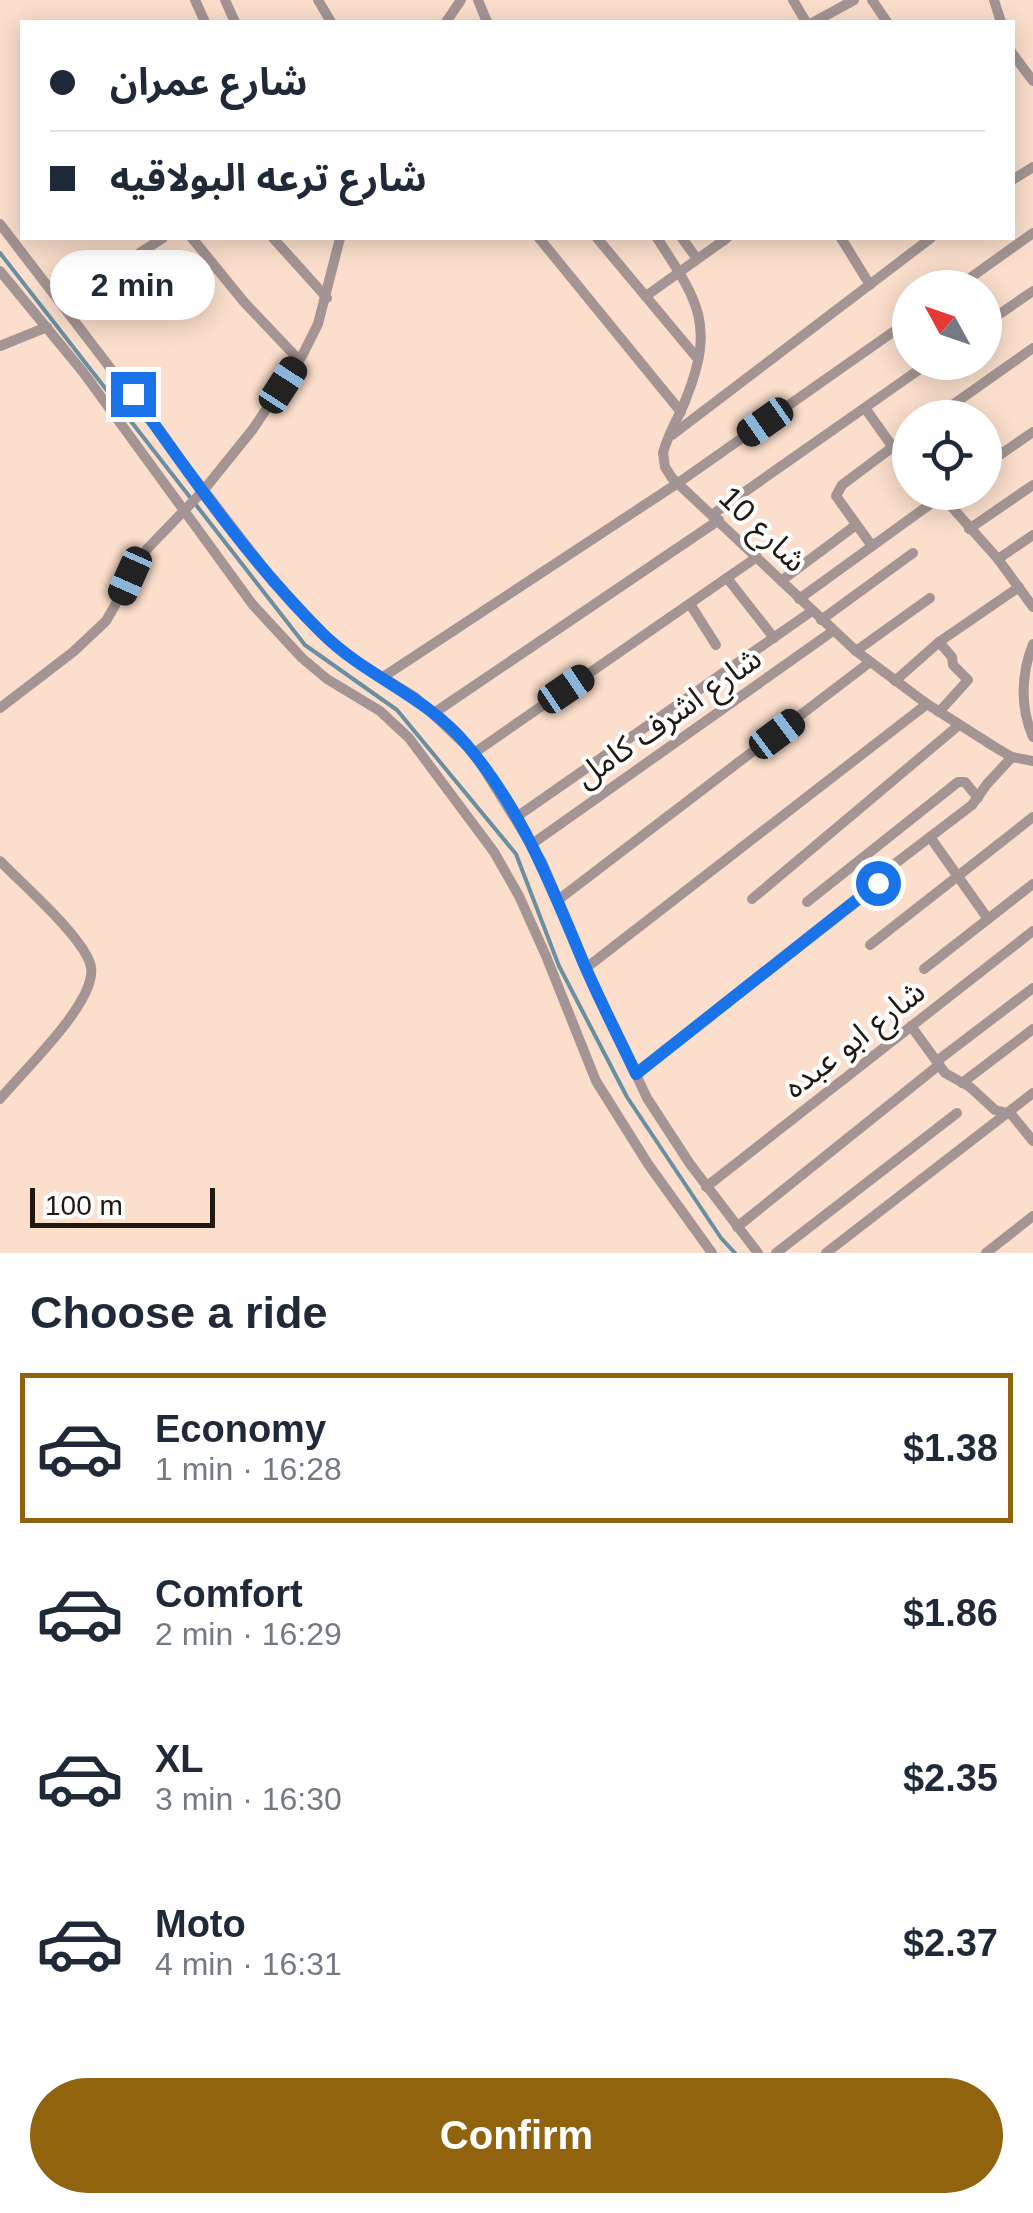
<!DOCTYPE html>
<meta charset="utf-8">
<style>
:root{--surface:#fff;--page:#f2f2f3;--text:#1f2937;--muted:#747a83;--line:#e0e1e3;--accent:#91630f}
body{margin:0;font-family:Arial,"Noto Sans Arabic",sans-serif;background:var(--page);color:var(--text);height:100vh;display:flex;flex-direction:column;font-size:38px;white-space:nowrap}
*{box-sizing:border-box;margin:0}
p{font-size:32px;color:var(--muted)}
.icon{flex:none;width:55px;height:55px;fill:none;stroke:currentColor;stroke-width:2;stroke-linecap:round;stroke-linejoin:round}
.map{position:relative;height:1253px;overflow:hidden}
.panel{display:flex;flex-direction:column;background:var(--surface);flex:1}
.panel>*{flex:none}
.hud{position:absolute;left:20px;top:20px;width:995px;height:220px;border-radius:0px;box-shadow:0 5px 25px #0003;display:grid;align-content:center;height:220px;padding:0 30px;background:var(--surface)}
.needle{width:65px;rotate:310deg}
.controls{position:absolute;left:892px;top:270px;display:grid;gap:20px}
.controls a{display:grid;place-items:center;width:110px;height:110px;border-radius:50%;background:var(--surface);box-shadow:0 5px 25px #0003;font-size:50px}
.scale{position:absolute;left:30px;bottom:25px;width:185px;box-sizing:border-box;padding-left:10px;border:5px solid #221812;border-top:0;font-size:28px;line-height:35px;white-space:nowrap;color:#221812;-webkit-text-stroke:8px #fff;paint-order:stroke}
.end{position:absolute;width:45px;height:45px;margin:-22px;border:12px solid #1a73e8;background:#fff;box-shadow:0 0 0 5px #fff}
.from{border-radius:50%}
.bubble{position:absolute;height:70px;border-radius:35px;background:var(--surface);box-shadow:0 5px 25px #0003;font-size:32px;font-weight:700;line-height:70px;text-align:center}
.car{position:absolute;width:30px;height:60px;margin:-30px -15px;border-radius:12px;box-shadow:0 0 8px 2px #0007;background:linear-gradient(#222 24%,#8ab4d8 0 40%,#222 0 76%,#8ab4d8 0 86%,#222 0)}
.hud b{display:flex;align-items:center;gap:35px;height:95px;font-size:38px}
.hud b+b{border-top:2px solid var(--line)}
.hud i{width:25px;height:25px;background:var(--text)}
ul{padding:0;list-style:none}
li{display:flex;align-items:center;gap:30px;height:150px;margin:0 20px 15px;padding:0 10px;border:5px solid transparent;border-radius:0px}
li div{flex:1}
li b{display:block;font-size:38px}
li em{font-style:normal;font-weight:700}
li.selected{border-color:var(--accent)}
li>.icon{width:90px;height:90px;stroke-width:1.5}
h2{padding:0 30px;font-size:45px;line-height:120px}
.primary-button{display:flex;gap:20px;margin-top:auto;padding:20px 30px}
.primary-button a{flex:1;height:115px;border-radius:60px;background:var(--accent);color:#fff;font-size:40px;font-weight:700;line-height:115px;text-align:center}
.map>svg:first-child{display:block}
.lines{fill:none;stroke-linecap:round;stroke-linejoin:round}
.stream{stroke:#698fa1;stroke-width:4}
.street{stroke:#a49594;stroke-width:10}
.route{stroke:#1a73e8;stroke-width:12}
.labels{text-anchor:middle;stroke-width:8;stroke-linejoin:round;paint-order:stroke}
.street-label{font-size:32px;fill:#221812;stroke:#fff}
</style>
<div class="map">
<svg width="1033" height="1253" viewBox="0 0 1033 1253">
<rect width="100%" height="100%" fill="#fbdfcc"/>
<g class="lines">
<polyline class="stream" points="0,253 305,645 397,710 516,854 559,966 627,1097 721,1238 735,1253"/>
<g class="street">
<polyline points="195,0 205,22"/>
<polyline points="225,0 235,22"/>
<polyline points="318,0 331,22"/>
<polyline points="478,0 487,22"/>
<polyline points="793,0 806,22"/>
<polyline points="872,0 887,22"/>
<polyline points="994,0 1001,22"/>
<polyline points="446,22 461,0"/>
<polyline points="814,22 854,0"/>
<polyline points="1012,53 1033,81"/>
<polyline points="1012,180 1033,167"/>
<polyline points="0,224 268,574 322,633 346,655 415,697 474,753 542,862 586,968 647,1098 690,1164 758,1253"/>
<polyline points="192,238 244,302 299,360"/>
<polyline points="273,238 327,298"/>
<polyline points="539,238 681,412"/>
<polyline points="597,238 698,359"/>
<path d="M657,238C696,298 716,323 687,396C680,416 668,433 663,453L665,467L672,478L856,651L927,704L998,749L1012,757L1033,761"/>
<polyline points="682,238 697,259"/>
<polyline points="841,238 870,285"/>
<polyline points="0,271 83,372 253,605 302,658 327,679 380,711 409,738 494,852 519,896 546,956 596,1081 648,1164 712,1253"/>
<polyline points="956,288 1033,233"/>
<polyline points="646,296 727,238"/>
<polyline points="62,303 163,238"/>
<polyline points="985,324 1033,291"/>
<polyline points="0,346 47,327"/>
<polyline points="957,402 968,418"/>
<polyline points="865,408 892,446"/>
<polyline points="934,418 1033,348"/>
<polyline points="672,435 931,238"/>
<polyline points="985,442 996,457"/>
<polyline points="897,443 910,461"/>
<polyline points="985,465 1033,432"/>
<polyline points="942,496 998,559 1033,607"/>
<polyline points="713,514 930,362"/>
<polyline points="969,529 1033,485"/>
<polyline points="872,546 836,496 842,485 910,434"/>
<polyline points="998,559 1033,535"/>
<polyline points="727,578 774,638"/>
<polyline points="781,581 856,525"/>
<polyline points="799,599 947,492"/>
<polyline points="690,604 716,645"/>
<polyline points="821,620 913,553"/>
<path d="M1033,644C1021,674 1020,708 1033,737"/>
<polyline points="856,651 930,598"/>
<polyline points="383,677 678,483 910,320"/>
<polyline points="895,681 939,642 1019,587"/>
<polyline points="0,708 73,652 106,621 147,549 203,491 253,429 303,354 318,324 340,238"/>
<polyline points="939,712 968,680 953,665 952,657 939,642"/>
<polyline points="434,713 719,520"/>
<polyline points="474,753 757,557"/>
<polyline points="515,818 812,611"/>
<polyline points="930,837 988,919"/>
<polyline points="532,844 833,631"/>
<path d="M0,861C21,883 86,939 91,967C97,1002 22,1072 0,1099"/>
<polyline points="752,899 959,725"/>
<polyline points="558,900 870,662"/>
<polyline points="807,902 958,782 965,782 978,798"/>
<polyline points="870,945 1033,817"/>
<polyline points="586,968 927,704"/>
<polyline points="924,969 1033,884"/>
<polyline points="911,1026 945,1073 970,1087 995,1110 1011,1114 1033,1141"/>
<polyline points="937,1061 1033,988"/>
<polyline points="636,1074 873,889 892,866 972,805 987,784 1012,757"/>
<polyline points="962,1083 1033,1029"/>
<polyline points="706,1187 1033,931"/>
<polyline points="737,1227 939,1065"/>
<polyline points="776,1253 957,1113"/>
<polyline points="826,1253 1033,1093"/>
<polyline points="986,1253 1033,1216"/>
</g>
</g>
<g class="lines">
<path class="route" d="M133,394C191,476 250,562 322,633C365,676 426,696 466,744C521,808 552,887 584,964C600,1001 619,1038 636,1074L878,883"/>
</g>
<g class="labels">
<g class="street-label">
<text transform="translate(763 529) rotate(44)" y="11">شارع 10</text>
<text transform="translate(668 717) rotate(-35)" y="11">شارع اشرف كامل</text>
<text transform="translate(854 1039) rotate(-38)" y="11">شارع ابو عبده</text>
</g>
</g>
</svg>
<div class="controls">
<a><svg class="needle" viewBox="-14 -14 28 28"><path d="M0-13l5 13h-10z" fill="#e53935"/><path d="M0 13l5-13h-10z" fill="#747a83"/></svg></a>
<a><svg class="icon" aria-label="locate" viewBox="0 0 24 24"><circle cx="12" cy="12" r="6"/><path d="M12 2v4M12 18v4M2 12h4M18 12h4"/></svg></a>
</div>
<div class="scale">100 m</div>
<i class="end from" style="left:878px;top:883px"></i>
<i class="end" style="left:133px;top:394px"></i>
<div class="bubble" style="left:50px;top:250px;width:165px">2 min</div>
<i class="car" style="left:283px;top:385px;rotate:33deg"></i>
<i class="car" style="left:765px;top:422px;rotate:235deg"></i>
<i class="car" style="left:130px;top:576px;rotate:204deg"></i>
<i class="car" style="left:566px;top:689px;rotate:56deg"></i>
<i class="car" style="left:777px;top:734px;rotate:53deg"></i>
<div class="hud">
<b><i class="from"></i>شارع عمران</b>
<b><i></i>شارع ترعه البولاقيه</b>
</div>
</div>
<section class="panel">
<h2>Choose a ride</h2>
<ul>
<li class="selected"><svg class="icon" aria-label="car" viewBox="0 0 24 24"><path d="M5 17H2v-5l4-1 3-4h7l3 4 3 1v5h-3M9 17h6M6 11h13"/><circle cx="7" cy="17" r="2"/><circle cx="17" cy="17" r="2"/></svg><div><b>Economy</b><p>1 min · 16:28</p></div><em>$1.38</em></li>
<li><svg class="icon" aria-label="car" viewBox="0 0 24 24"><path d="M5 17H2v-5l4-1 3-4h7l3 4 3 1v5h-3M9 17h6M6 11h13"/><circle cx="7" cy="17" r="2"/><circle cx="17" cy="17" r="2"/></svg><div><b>Comfort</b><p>2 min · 16:29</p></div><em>$1.86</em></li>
<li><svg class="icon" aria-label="car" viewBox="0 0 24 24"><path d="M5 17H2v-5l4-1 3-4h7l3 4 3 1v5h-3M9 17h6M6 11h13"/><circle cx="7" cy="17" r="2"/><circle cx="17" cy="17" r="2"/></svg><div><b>XL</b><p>3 min · 16:30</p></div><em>$2.35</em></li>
<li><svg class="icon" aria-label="car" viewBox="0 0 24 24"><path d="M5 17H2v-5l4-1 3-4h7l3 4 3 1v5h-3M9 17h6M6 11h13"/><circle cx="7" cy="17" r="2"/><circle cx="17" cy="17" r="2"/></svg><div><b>Moto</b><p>4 min · 16:31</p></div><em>$2.37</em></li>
</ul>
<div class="primary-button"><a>Confirm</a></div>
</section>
